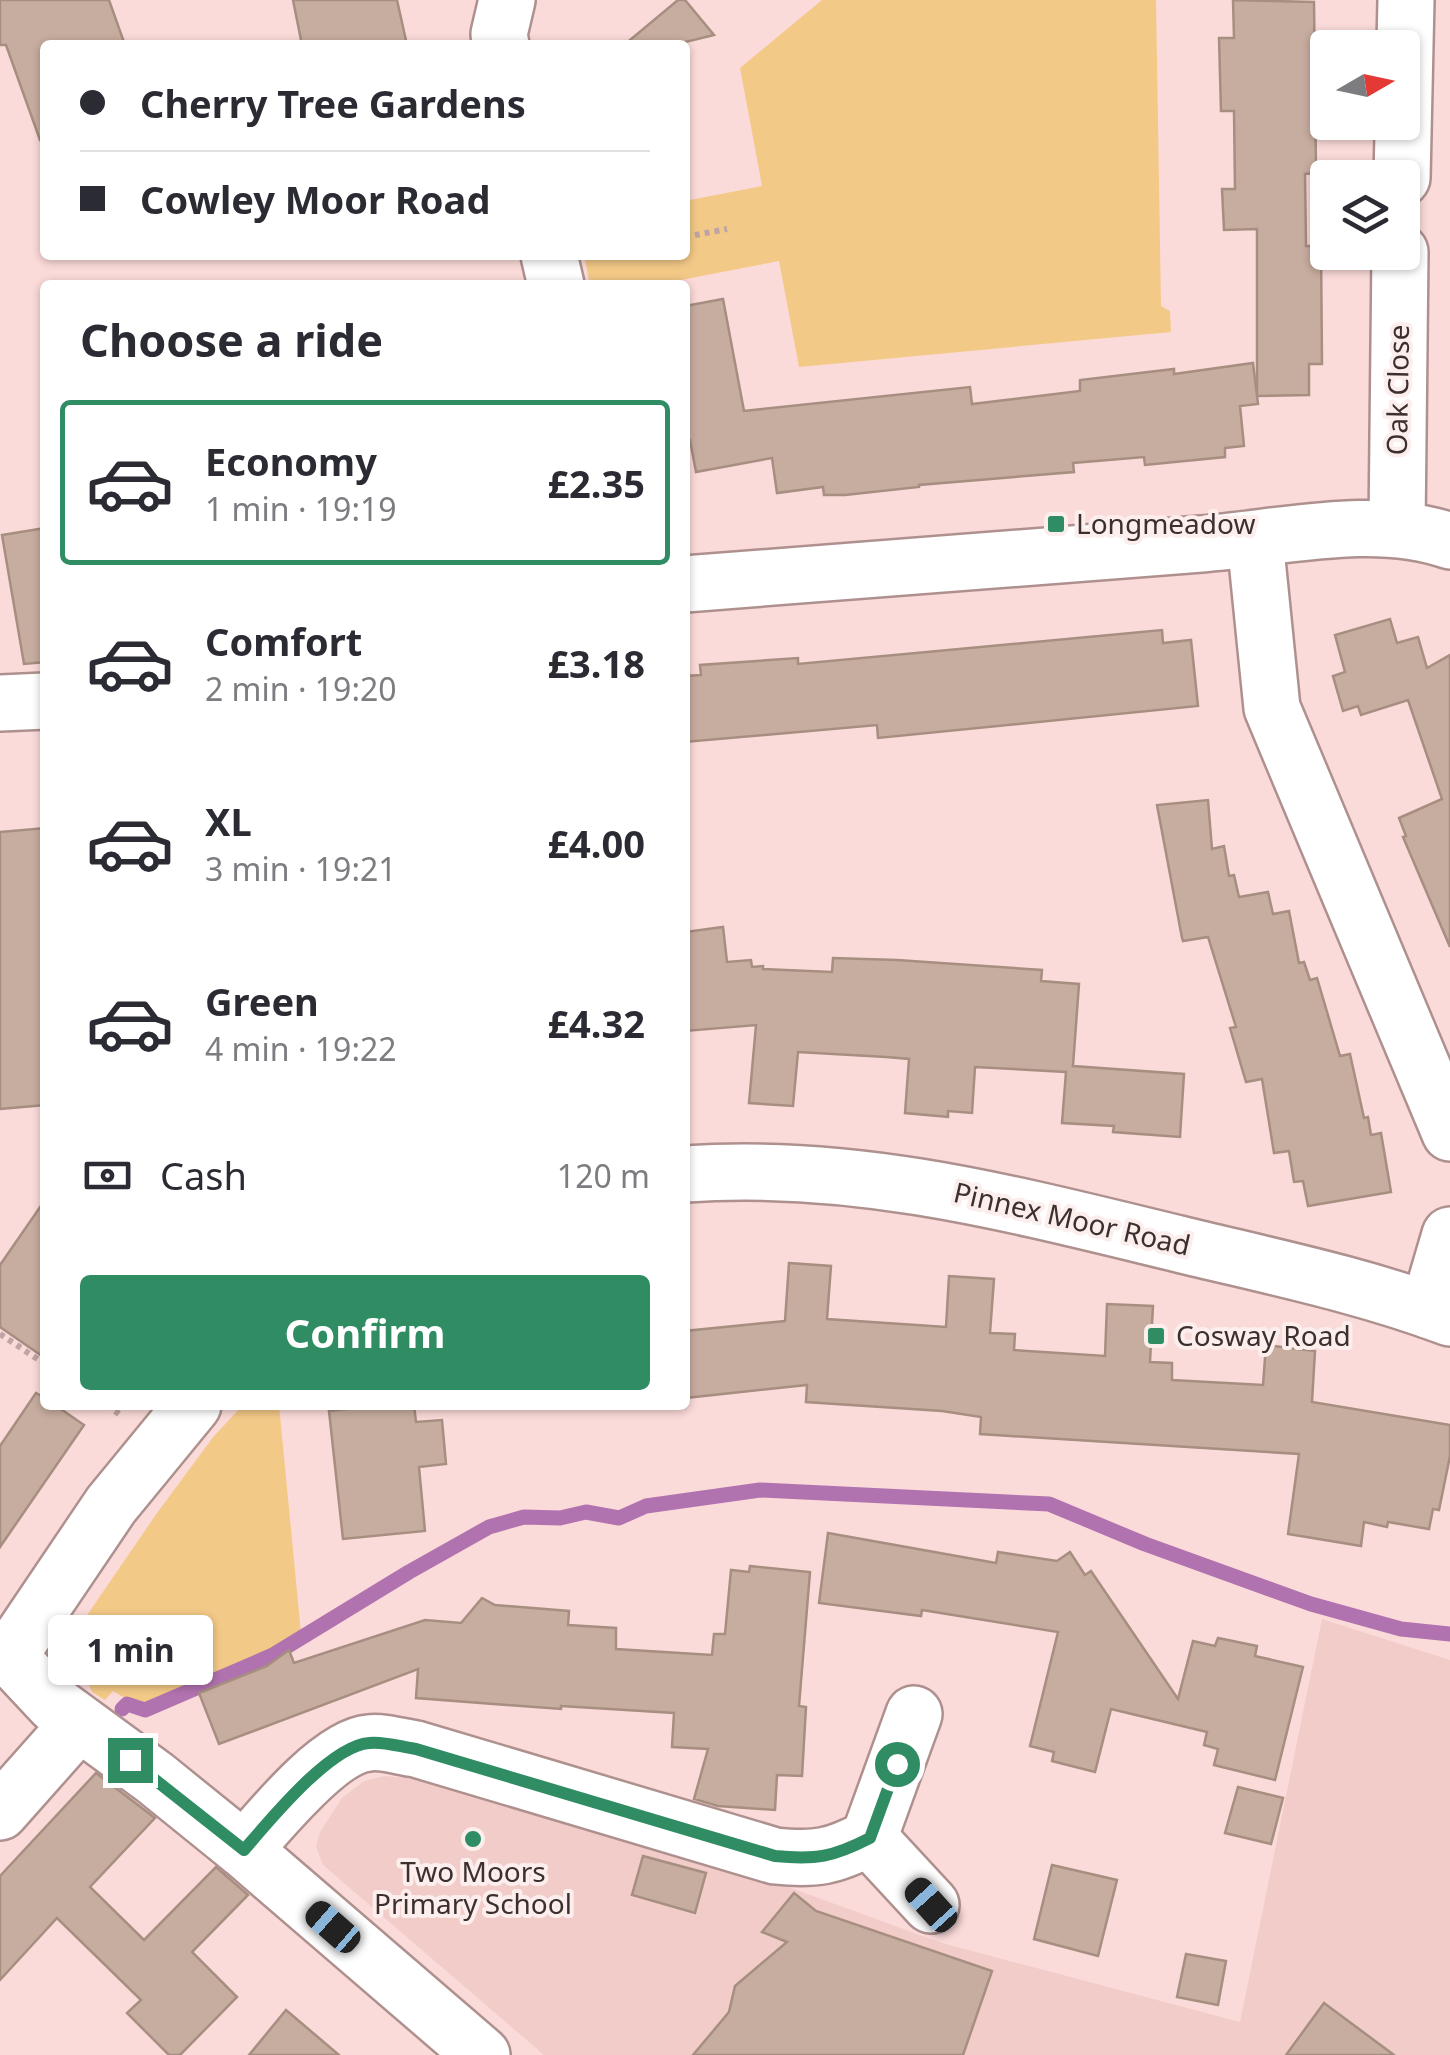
<!DOCTYPE html>
<meta charset="utf-8">
<style>
:root{--surface:#fff;--page:#f7f7f7;--text:#2b2b33;--muted:#7c7c81;--line:#e1e1e2;--accent:#2f8c63}
body{margin:0;font-family:"Noto Sans",sans-serif;background:var(--page);color:var(--text);height:100vh;display:flex;flex-direction:column;font-size:38px;white-space:nowrap}
*{box-sizing:border-box;margin:0}
p{font-size:32px;color:var(--muted)}
.icon{flex:none;width:55px;height:55px;fill:none;stroke:currentColor;stroke-width:2;stroke-linecap:round;stroke-linejoin:round}
.map{position:relative;flex:1;overflow:hidden}
.drawer{position:absolute;left:40px;top:280px;width:650px;height:1130px;display:flex;flex-direction:column;background:var(--surface);border-radius:10px;box-shadow:0 2px 8px #0004}
.drawer>*{flex:none}
.hud{position:absolute;left:40px;top:40px;width:650px;height:220px;border-radius:10px;box-shadow:0 2px 8px #0004;display:grid;align-content:center;height:220px;padding:0 40px;background:var(--surface)}
.needle{width:65px;rotate:81deg}
.buttons{position:absolute;left:1310px;top:30px;display:grid;gap:20px}
.buttons a{display:grid;place-items:center;width:110px;height:110px;border-radius:10px;background:var(--surface);box-shadow:0 2px 8px #0004;font-size:50px}
.end{position:absolute;width:45px;height:45px;margin:-22px;border:12px solid #2f8c63;background:#fff;box-shadow:0 0 0 5px #fff}
.from{border-radius:50%}
.bubble{position:absolute;height:70px;border-radius:10px;background:var(--surface);box-shadow:0 2px 8px #0004;font-size:32px;font-weight:700;line-height:70px;text-align:center}
.car{position:absolute;width:30px;height:60px;margin:-30px -15px;border-radius:12px;box-shadow:0 0 8px 2px #0007;background:linear-gradient(#222 24%,#8ab4d8 0 40%,#222 0 76%,#8ab4d8 0 86%,#222 0)}
.hud b{display:flex;align-items:center;gap:35px;height:95px;font-size:38px}
.hud b+b{border-top:2px solid var(--line)}
.hud i{width:25px;height:25px;background:var(--text)}
ul{padding:0;list-style:none}
li{display:flex;align-items:center;gap:30px;height:165px;margin:0 20px 15px;padding:0 20px;border:5px solid transparent;border-radius:10px}
li div{flex:1}
li b{display:block;font-size:38px}
li em{font-style:normal;font-weight:700}
li.on{border-color:var(--accent)}
li>.icon{width:90px;height:90px;stroke-width:1.5}
h2{padding:0 40px;font-size:45px;line-height:120px}
.pay{display:flex;align-items:center;gap:25px;height:110px;padding:0 40px;font-size:38px}
.pay p{margin-inline-start:auto}
.button{display:flex;gap:20px;margin-top:auto;padding:20px 40px}
.button a{flex:1;height:115px;border-radius:10px;background:var(--accent);color:#fff;font-size:40px;font-weight:700;line-height:115px;text-align:center}
.map>svg:first-child{display:block}
.built{fill:#f2ccc9}
.green{fill:#f3c987}
.lines{fill:none;stroke-linecap:round;stroke-linejoin:round}
.stream{stroke:#b172b0;stroke-width:15}
.building{fill:#c7ad9f;stroke:#a68e80;stroke-width:2.5}
.minor-casing{stroke:#ae918f;stroke-width:60}
.path{stroke:#bea5a3;stroke-width:6;stroke-dasharray:5 5;stroke-linecap:butt}
.minor{stroke:#fff;stroke-width:55}
.route{stroke:#2f8c63;stroke-width:12}
.poi-dot{fill:#2f8c63;stroke:#fbeeed;stroke-width:4}
.labels{text-anchor:middle;stroke-width:8;stroke-linejoin:round;paint-order:stroke}
.street-label{font-size:28px;fill:#3c302f;stroke:#fbeeed}
.poi-label{font-size:28px;fill:#3c302f;stroke:#fbeeed;text-anchor:start}
</style>
<div class="map">
<svg width="1450" height="2055" viewBox="0 0 1450 2055">
<rect width="100%" height="100%" fill="#fbdbd9"/>
<polygon class="built" points="1322,1619 1450,1660 1450,2055 544,2055 323,1865 316,1846 320,1832 342,1798 364,1781 384,1776 427,1779 791,1888 942,1943 1240,2022"/>
<g class="green">
<polygon points="822,0 1156,0 1161,306 1170,311 1171,332 799,367 779,261 655,285 590,285 584,255 685,255 685,201 762,186 740,68"/>
<polygon points="243,1405 279,1405 301,1633 281,1647 145,1704 133,1703 113,1691 105,1700 92,1692 85,1676 78,1651 81,1624 157,1513 214,1436"/>
</g>
<g class="lines">
<polyline class="stream" points="122,1709 127,1704 145,1710 273,1655 409,1572 489,1527 524,1517 560,1518 586,1512 619,1518 646,1506 760,1490 1049,1504 1145,1544 1311,1604 1401,1629 1450,1634"/>
</g>
<g class="building">
<polygon points="0,0 109,0 125,45 45,45 45,139 40,140 6,45 0,45"/>
<polygon points="293,0 397,0 407,45 302,45"/>
<polygon points="678,0 685,0 714,35 673,45 624,45"/>
<polygon points="1233,0 1314,2 1316,169 1315,173 1305,174 1306,246 1321,246 1322,364 1309,364 1309,395 1257,396 1257,229 1224,230 1222,189 1235,189 1234,111 1221,111 1219,38 1234,38"/>
<polygon points="723,299 744,411 970,387 972,404 1080,391 1080,380 1174,369 1174,374 1253,363 1258,404 1240,406 1244,446 1225,448 1225,457 1145,465 1144,457 1073,463 1074,472 919,485 919,487 845,495 824,495 823,487 777,493 772,458 696,472 690,440 685,441 685,306"/>
<polygon points="45,528 45,662 24,664 2,535"/>
<polygon points="1390,619 1397,643 1418,637 1427,668 1450,655 1450,947 1403,837 1406,836 1399,818 1442,799 1408,700 1361,715 1358,706 1343,711 1333,676 1345,672 1335,635"/>
<polygon points="1162,630 1163,643 1191,640 1198,706 878,738 877,725 685,742 685,676 701,675 700,665 798,658 798,664"/>
<polygon points="1208,800 1212,849 1224,846 1229,876 1234,875 1239,897 1268,892 1273,914 1289,911 1299,963 1304,962 1310,980 1317,978 1340,1056 1350,1054 1364,1118 1368,1117 1371,1135 1381,1133 1391,1192 1308,1206 1303,1181 1294,1182 1289,1151 1274,1153 1262,1079 1246,1082 1230,1028 1236,1027 1208,937 1183,941 1182,938 1157,805"/>
<polygon points="45,828 45,1105 0,1109 0,832"/>
<polygon points="723,927 727,962 751,960 752,967 763,966 763,969 832,972 833,958 897,960 1042,970 1041,981 1079,984 1073,1066 1184,1074 1180,1137 1113,1132 1114,1126 1062,1123 1066,1072 975,1067 972,1113 948,1111 948,1117 905,1113 909,1059 886,1057 798,1052 793,1106 749,1103 756,1025 685,1031 685,932"/>
<polygon points="45,1200 45,1358 0,1327 0,1265"/>
<polygon points="789,1263 831,1266 827,1319 946,1327 949,1276 994,1279 990,1333 1015,1334 1014,1350 1105,1356 1107,1304 1153,1306 1150,1362 1172,1363 1172,1380 1263,1385 1266,1345 1315,1351 1312,1402 1450,1425 1450,1456 1439,1510 1433,1509 1429,1529 1388,1522 1387,1527 1364,1522 1361,1546 1288,1534 1299,1454 980,1434 981,1417 942,1411 806,1402 807,1385 685,1398 685,1331 785,1321"/>
<polygon points="36,1393 45,1398 45,1405 55,1405 84,1425 0,1547 0,1446"/>
<polygon points="383,1405 414,1405 416,1422 442,1420 446,1464 419,1467 425,1531 343,1539 329,1411"/>
<polygon points="828,1533 996,1563 998,1552 1057,1561 1070,1552 1085,1575 1091,1571 1178,1699 1193,1641 1215,1646 1218,1638 1257,1646 1255,1656 1303,1667 1275,1780 1214,1765 1218,1749 1204,1745 1207,1732 1111,1709 1095,1772 1052,1761 1054,1752 1030,1746 1058,1632 922,1610 921,1616 819,1603"/>
<polygon points="750,1566 810,1572 799,1706 806,1707 802,1776 777,1775 775,1810 718,1806 694,1799 708,1749 672,1747 674,1713 561,1706 561,1709 416,1698 418,1669 219,1744 199,1693 267,1666 289,1650 294,1663 425,1620 461,1623 482,1598 495,1605 569,1611 568,1625 616,1628 616,1649 712,1655 714,1634 725,1634 731,1570 749,1572"/>
<polygon points="96,1773 155,1818 90,1887 144,1940 216,1867 248,1895 192,1952 237,1997 180,2055 169,2055 127,2013 141,2000 57,1918 0,1980 0,1876"/>
<polygon points="1238,1787 1283,1798 1271,1844 1225,1833"/>
<polygon points="643,1856 706,1873 695,1913 632,1895"/>
<polygon points="1052,1865 1117,1880 1098,1956 1034,1939"/>
<polygon points="794,1893 816,1911 992,1971 963,2055 693,2055 729,2012 735,1986 787,1942 762,1932"/>
<polygon points="1186,1954 1226,1961 1218,2005 1177,1997"/>
<polygon points="1324,2003 1394,2055 1286,2055"/>
<polygon points="286,2010 339,2055 249,2055"/>
</g>
<g class="lines">
<g class="minor-casing">
<g id="minor">
<polyline points="501,45 499,34 507,0"/>
<polyline points="1402,178 1406,0"/>
<polyline points="549,255 556,285"/>
<polyline points="1397,528 1400,252"/>
<polyline points="1255,540 1272,708 1450,1133"/>
<path d="M685,584C857,571 1029,558 1201,544C1280,538 1375,514 1450,541"/>
<polyline points="0,703 45,701"/>
<path d="M685,1174C857,1162 1014,1204 1179,1244C1269,1266 1363,1285 1450,1318"/>
<polyline points="1428,1310 1450,1235"/>
<polyline points="0,1653 9,1656 54,1704 155,1778 244,1850 482,2055"/>
<polyline points="9,1656 111,1505 193,1405"/>
<polyline points="0,1812 79,1723"/>
<polyline points="869,1838 914,1714"/>
<path d="M244,1850C270,1820 330,1746 369,1743C383,1741 401,1747 416,1749L775,1856C816,1860 833,1857 869,1838L931,1905"/>
</g>
</g>
<g class="path">
<polyline points="685,237 727,229"/>
<polyline points="0,1334 45,1364"/>
<polyline points="107,1405 119,1414"/>
</g>
<use href="#minor" class="minor"/>
</g>
<g class="lines">
<path class="route" d="M130,1760L244,1850C270,1820 330,1746 369,1743C383,1741 401,1747 416,1749L775,1856C816,1860 833,1857 870,1838L897,1764"/>
</g>
<g class="poi-dot">
<rect x="1046" y="514" width="20" height="20" rx="5"/>
<rect x="1146" y="1326" width="20" height="20" rx="5"/>
<circle cx="473" cy="1839" r="10"/>
</g>
<g class="labels">
<g class="street-label">
<text transform="translate(1398 390) rotate(-89)" y="10">Oak Close</text>
<text transform="translate(1072 1219) rotate(13)" y="10">Pinnex Moor Road</text>
</g>
<g class="poi-label">
<text x="1076" y="534">Longmeadow</text>
<text x="1176" y="1346">Cosway Road</text>
<text x="473" y="1882" text-anchor="middle">Two Moors<tspan x="473" dy="32">Primary School</tspan></text>
</g>
</g>
</svg>
<div class="buttons">
<a><svg class="needle" viewBox="-14 -14 28 28"><path d="M0-13l5 13h-10z" fill="#e53935"/><path d="M0 13l5-13h-10z" fill="#7c7c81"/></svg></a>
<a><svg class="icon" aria-label="layers" viewBox="0 0 24 24"><path d="M12 4l9 5-9 5-9-5zM3 14l9 5 9-5"/></svg></a>
</div>
<i class="end from" style="left:897px;top:1764px"></i>
<i class="end" style="left:130px;top:1760px"></i>
<div class="bubble" style="left:48px;top:1615px;width:165px">1 min</div>
<i class="car" style="left:931px;top:1905px;rotate:318deg"></i>
<i class="car" style="left:333px;top:1927px;rotate:311deg"></i>
<div class="hud">
<b><i class="from"></i>Cherry Tree Gardens</b>
<b><i></i>Cowley Moor Road</b>
</div>
<section class="drawer">
<h2>Choose a ride</h2>
<ul>
<li class="on"><svg class="icon" aria-label="car" viewBox="0 0 24 24"><path d="M5 17H2v-5l4-1 3-4h7l3 4 3 1v5h-3M9 17h6M6 11h13"/><circle cx="7" cy="17" r="2"/><circle cx="17" cy="17" r="2"/></svg><div><b>Economy</b><p>1 min · 19:19</p></div><em>£2.35</em></li>
<li><svg class="icon" aria-label="car" viewBox="0 0 24 24"><path d="M5 17H2v-5l4-1 3-4h7l3 4 3 1v5h-3M9 17h6M6 11h13"/><circle cx="7" cy="17" r="2"/><circle cx="17" cy="17" r="2"/></svg><div><b>Comfort</b><p>2 min · 19:20</p></div><em>£3.18</em></li>
<li><svg class="icon" aria-label="car" viewBox="0 0 24 24"><path d="M5 17H2v-5l4-1 3-4h7l3 4 3 1v5h-3M9 17h6M6 11h13"/><circle cx="7" cy="17" r="2"/><circle cx="17" cy="17" r="2"/></svg><div><b>XL</b><p>3 min · 19:21</p></div><em>£4.00</em></li>
<li><svg class="icon" aria-label="car" viewBox="0 0 24 24"><path d="M5 17H2v-5l4-1 3-4h7l3 4 3 1v5h-3M9 17h6M6 11h13"/><circle cx="7" cy="17" r="2"/><circle cx="17" cy="17" r="2"/></svg><div><b>Green</b><p>4 min · 19:22</p></div><em>£4.32</em></li>
</ul>
<div class="pay"><svg class="icon" aria-label="cash" viewBox="0 0 24 24"><path d="M3 7h18v10H3z"/><circle cx="12" cy="12" r="2"/></svg>Cash<p>120 m</p></div>
<div class="button"><a>Confirm</a></div>
</section>
</div>
